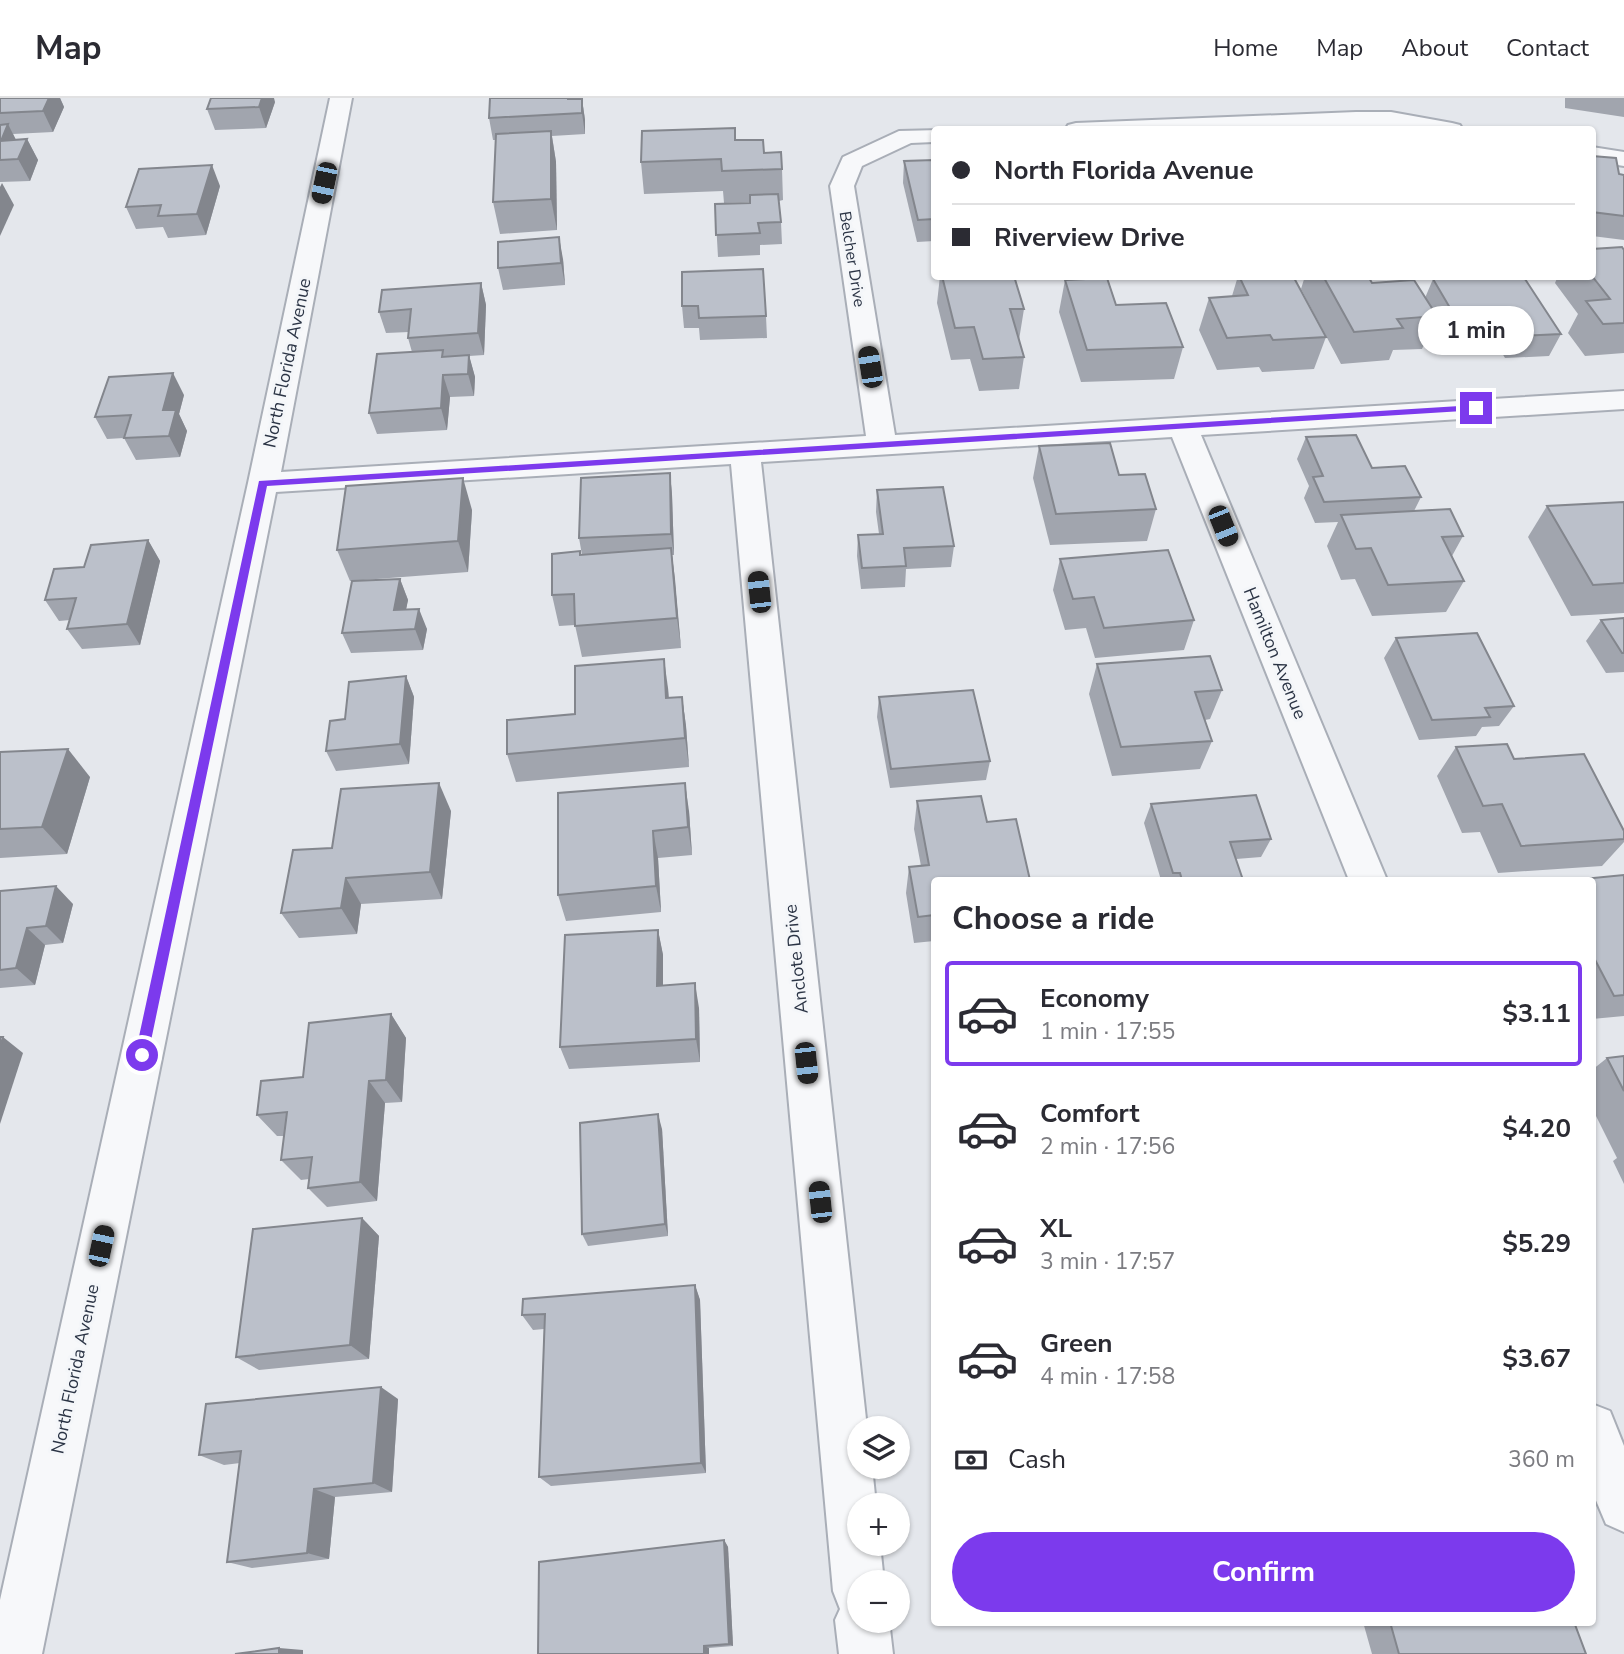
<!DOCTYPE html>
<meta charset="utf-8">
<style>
:root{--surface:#fff;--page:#f2f2f3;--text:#2b2b33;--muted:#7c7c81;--line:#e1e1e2;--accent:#7c3aed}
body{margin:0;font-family:"Nunito Sans",sans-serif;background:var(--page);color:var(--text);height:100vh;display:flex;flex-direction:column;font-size:26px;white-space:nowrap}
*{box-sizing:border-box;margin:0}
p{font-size:23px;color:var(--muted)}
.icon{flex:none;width:38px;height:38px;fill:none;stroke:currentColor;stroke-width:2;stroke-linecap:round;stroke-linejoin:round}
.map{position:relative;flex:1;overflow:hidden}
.details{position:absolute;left:931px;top:779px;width:665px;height:749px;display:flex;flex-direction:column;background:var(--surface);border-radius:7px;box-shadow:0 2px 5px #0004}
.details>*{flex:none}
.top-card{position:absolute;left:931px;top:28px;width:665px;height:154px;border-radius:7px;box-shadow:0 2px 5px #0004;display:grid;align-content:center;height:154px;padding:0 21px;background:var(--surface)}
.controls{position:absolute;left:847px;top:1318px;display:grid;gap:14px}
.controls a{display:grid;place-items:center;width:63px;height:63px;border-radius:50%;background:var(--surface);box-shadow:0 2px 5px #0004;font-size:35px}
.end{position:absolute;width:32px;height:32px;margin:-16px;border:9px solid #7c3aed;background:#fff;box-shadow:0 0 0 4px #fff}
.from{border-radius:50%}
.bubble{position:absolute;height:49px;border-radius:24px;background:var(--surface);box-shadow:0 2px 5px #0004;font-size:23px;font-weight:700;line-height:49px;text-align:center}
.car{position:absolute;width:21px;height:42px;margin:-21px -10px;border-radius:9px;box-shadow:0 0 5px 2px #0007;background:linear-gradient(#222 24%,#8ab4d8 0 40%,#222 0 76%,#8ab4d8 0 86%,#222 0)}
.top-card b{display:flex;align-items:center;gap:24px;height:66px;font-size:26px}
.top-card b+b{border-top:2px solid var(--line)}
.top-card i{width:18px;height:18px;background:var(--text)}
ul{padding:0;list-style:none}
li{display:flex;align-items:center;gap:21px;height:105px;margin:0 14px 10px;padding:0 7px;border:4px solid transparent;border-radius:7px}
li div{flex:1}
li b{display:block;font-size:26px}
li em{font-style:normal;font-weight:700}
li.active{border-color:var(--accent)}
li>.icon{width:63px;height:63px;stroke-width:1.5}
h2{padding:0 21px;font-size:32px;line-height:84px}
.pay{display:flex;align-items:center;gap:18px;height:77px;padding:0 21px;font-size:26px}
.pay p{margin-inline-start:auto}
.action{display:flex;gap:14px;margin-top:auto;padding:14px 21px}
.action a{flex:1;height:80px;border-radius:42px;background:var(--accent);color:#fff;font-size:28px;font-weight:700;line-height:80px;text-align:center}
header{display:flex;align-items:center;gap:42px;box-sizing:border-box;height:98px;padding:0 35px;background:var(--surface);border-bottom:2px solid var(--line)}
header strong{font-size:33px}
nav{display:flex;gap:38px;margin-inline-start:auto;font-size:24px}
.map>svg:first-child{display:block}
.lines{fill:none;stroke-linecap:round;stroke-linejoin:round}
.minor-casing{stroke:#a9aeb7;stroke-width:4}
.minor{fill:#f7f8fa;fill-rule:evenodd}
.wall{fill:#a1a5ae}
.shaded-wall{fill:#83868d}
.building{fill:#bbc0ca;stroke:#83868d;stroke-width:2}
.route{fill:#7c3aed}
.labels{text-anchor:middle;stroke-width:6;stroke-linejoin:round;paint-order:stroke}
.far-street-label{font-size:16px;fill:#2b3445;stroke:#f4f6f9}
.street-label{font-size:18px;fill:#2b3445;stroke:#f4f6f9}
</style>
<header>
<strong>Map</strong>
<nav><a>Home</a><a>Map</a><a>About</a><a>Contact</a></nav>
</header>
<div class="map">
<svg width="1624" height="1556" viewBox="0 0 1624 1556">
<rect width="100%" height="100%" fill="#e4e7ec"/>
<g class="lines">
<g class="minor-casing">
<g id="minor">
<polygon points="330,0 352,0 281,374 866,338 830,88 843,59 899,33 941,32 934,32 934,44 911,45 862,68 854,88 895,337 1624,293 1624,311 1201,337 1387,782 1349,782 1172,339 761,364 867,1330 859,1330 859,1368 872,1368 876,1407 859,1407 859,1446 880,1446 884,1484 859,1484 859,1522 889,1522 893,1556 839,1556 835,1522 840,1511 833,1493 731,366 276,394 42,1556 0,1556 0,1502 248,385"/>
<polygon points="1356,14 1391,14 1452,25 1460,27 1463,32 1410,32 1391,28 1268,32 1065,32 1068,27 1076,25"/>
<polygon points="1592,49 1624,54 1624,68 1592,63"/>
<polygon points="1592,1306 1610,1313 1624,1348 1624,1434 1606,1426 1592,1393"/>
</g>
</g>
<use href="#minor" class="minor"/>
</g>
<g class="wall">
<polygon points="0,0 60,0 64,9 53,34 13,36 16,42 27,41 38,62 30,83 0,84"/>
<polygon points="1565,0 1624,0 1624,19 1565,10"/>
<polygon points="569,1 582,1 585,22 585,36 552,38 556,64 557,132 500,136 493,104 496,42 493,42 489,20"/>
<polygon points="275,4 266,30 215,32 207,11"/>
<polygon points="735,42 764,55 782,71 783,102 779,103 781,124 782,146 760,147 760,157 718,159 715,106 750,105 750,104 724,105 723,93 644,96 641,64"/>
<polygon points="1592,58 1619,76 1624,77 1624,142 1592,138"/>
<polygon points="934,62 934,143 917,144 903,85 904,63"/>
<polygon points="220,88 206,137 168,140 163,129 136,131 126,109"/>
<polygon points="1624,152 1624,255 1585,258 1568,235 1578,216 1555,185 1558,178 1592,178"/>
<polygon points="563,161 565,187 503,192 498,170"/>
<polygon points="682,174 766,218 767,240 700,242 699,230 684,230 682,208"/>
<polygon points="940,178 1014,178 1024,211 1019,242 1024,259 1019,291 979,293 970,261 951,262 937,205"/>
<polygon points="1238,178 1293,178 1326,239 1314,271 1262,274 1259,269 1217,272 1199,232 1209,200 1232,198"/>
<polygon points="1305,178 1368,178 1372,185 1425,200 1433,181 1561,236 1549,258 1505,260 1490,235 1443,237 1435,222 1422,251 1393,252 1389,262 1341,266 1301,191"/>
<polygon points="1065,182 1183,249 1174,281 1081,284 1059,214"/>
<polygon points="481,185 486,207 484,257 469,258 475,279 474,298 450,299 447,332 377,336 369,315 412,254 408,240 409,234 386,235 379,214"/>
<polygon points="184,297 179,316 187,333 180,359 136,362 124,340 107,341 95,319"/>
<polygon points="1306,339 1372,370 1421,399 1414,413 1463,438 1452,458 1464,483 1446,514 1372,518 1355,481 1341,482 1327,448 1338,424 1315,425 1304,400 1309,388 1297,361"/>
<polygon points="1039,348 1119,377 1156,411 1147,443 1050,447 1033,380"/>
<polygon points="670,375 672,397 674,457 672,457 681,550 582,559 575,527 559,528 552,497 581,457 582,457 579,440"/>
<polygon points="877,392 954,448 951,469 906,471 905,489 861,491 857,458 858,437 879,436 876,414"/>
<polygon points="1624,404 1624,515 1571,518 1528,439 1547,408"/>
<polygon points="472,412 468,474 350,483 337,452"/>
<polygon points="148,442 160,463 140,547 82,551 67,531 70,522 59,523 45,502 84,469"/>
<polygon points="1060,461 1194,522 1184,552 1095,560 1086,530 1065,532 1053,492"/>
<polygon points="400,481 408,502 406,511 427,531 423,552 351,555 342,535"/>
<polygon points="1624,520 1624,574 1606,575 1586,543 1601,522"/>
<polygon points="1396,540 1514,608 1499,628 1482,629 1476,638 1419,642 1384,560"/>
<polygon points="1097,566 1222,592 1210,621 1205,622 1212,643 1200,671 1112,678 1089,596"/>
<polygon points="406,578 414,599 409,666 336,673 326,653 345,621"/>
<polygon points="668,590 669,600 682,599 686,628 689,669 516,684 507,656 575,616"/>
<polygon points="879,599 990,663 986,682 890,690 877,619"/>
<polygon points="1456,649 1514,661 1624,733 1624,744 1602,768 1498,775 1480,734 1462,735 1437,678"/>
<polygon points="0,654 90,679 67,756 0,760"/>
<polygon points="558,695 689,713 692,757 658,760 661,814 566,823 558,797"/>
<polygon points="917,703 934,782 934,843 914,845 906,795 909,769 921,768 914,731"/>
<polygon points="1151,706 1271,741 1261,759 1236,761 1243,782 1161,782 1144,725"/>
<polygon points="451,713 442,801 361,806 357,836 299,840 281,815 332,750"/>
<polygon points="1624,777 1624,918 1592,921 1592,782"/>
<polygon points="0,793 73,806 63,845 45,847 35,887 0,890"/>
<polygon points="658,832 663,857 663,887 699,910 700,964 569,971 560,949"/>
<polygon points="391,916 406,940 402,1004 385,1005 377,1103 327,1109 308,1090 309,1081 301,1082 281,1062 284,1038 277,1038 257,1017 303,979"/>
<polygon points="1624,958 1624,1086 1613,1063 1617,1060 1592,1010 1592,972 1607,960"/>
<polygon points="662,1031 668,1138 588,1148 582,1136"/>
<polygon points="362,1120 379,1138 369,1261 259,1272 236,1259"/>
<polygon points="695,1187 700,1202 706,1375 551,1388 539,1379 544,1231 533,1232 522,1217"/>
<polygon points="398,1301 392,1394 335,1399 329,1461 252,1470 227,1464 240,1365 224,1367 199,1357"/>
<polygon points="724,1442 728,1449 733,1548 709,1550 538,1556"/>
<polygon points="1363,1524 1574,1524 1586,1556 1372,1556"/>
</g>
<g class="shaded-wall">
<polygon points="45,0 60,0 64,9 53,34 43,13"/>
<polygon points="262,0 274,0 275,4 266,30 259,9"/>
<polygon points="582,1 585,22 585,36 582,15"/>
<polygon points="8,26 19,48 1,43"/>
<polygon points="551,33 556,64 557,132 551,101"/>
<polygon points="27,41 38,62 30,83 18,61"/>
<polygon points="212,67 220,88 206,137 197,116"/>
<polygon points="2,85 14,107 0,138 0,89"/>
<polygon points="559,139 563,161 565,187 561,165"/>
<polygon points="481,185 486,207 484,257 478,235"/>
<polygon points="469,257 475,279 474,298 468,276"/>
<polygon points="173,275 184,297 179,316 187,333 180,359 169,338 163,312"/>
<polygon points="443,277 450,299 447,332 441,310"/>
<polygon points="670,375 672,397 674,457 671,436"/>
<polygon points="463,380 472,412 468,474 458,443"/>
<polygon points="148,442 160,463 140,547 127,526"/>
<polygon points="671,450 675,481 681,550 677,520"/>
<polygon points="400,481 408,502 402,532 394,512"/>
<polygon points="419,511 427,531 423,552 415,531"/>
<polygon points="664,561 668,590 670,630 666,600"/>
<polygon points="406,578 414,599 409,666 400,646"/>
<polygon points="682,599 686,628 689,669 685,640"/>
<polygon points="68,651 90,679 67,756 42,729"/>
<polygon points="439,685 451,713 442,801 430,774"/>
<polygon points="685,685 689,713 692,757 688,729"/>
<polygon points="653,733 658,760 661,814 656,788"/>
<polygon points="346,780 361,806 357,836 341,810"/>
<polygon points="56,788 73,806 63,845 46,828"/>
<polygon points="27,830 45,847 35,887 16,870"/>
<polygon points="658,832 663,857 663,912 657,888"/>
<polygon points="695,885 699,910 700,964 696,941"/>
<polygon points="391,916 406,940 402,1004 386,982"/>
<polygon points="3,939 23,955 0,1026 0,949"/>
<polygon points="369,983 385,1005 377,1103 360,1084"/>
<polygon points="658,1016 662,1031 668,1138 665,1126"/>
<polygon points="362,1120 379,1138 369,1261 350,1247"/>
<polygon points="695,1187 700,1202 706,1375 701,1365"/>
<polygon points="381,1289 398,1301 392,1394 373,1385"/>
<polygon points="314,1391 335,1399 329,1461 307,1455"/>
<polygon points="724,1442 728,1449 733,1548 729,1546"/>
<polygon points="704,1548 709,1550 709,1556 704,1556"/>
<polygon points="279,1550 303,1552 303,1556 279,1556"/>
</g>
<g class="building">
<polygon points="0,0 49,0 43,13 0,15"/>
<polygon points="211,0 262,0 259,9 207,11"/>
<polygon points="490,0 568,0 568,1 582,1 582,15 489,20"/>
<polygon points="8,26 1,43 27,41 18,61 0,62 0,27"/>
<polygon points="735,30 735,42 763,42 764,55 781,54 782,71 722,73 721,61 641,64 642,33"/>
<polygon points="551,33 551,101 493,104 496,36"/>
<polygon points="1592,58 1616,60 1619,76 1624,77 1624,118 1592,114"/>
<polygon points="934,62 934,121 918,122 904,63"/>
<polygon points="212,67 197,116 158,118 161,107 126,109 139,71"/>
<polygon points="778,96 781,124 758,125 760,135 716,137 715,106 750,105 750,97"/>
<polygon points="559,139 561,165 498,170 498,144"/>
<polygon points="1622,149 1624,152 1624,225 1603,226 1586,203 1610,201 1592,178 1592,151"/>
<polygon points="763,171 766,218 699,220 698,208 682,208 682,174"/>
<polygon points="942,178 1014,178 1024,211 1010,211 1024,259 983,261 974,229 955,230"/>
<polygon points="1239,178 1293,178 1326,239 1273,242 1270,237 1227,240 1209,200 1248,197"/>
<polygon points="1323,178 1368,178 1372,185 1414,182 1437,218 1397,221 1403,230 1354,234"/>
<polygon points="1494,178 1523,178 1561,236 1516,238 1501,213 1453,215 1433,181"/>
<polygon points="1107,180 1116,207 1166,205 1183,249 1087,252 1065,182"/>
<polygon points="481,185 478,235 408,240 411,211 379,214 382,192"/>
<polygon points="443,252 442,259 469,257 468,276 443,277 441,310 369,315 377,256"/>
<polygon points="173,275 163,312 176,312 169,338 124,340 131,317 95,319 109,279"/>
<polygon points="1356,337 1372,370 1405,368 1421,399 1324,404 1313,379 1323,378 1306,339"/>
<polygon points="1110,345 1119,377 1145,376 1156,411 1056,416 1039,348"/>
<polygon points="670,375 671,436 579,440 581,380"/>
<polygon points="463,380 458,443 337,452 346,388"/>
<polygon points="943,389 954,448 904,450 906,468 862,470 858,437 883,436 877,392"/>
<polygon points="1624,404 1624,485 1593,487 1547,408"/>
<polygon points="1450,411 1463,438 1442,439 1464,483 1388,487 1371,450 1356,451 1341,417"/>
<polygon points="148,442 127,526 67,531 76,500 45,502 54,471 84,469 91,447"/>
<polygon points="671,450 677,520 575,528 574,496 552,497 552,456 580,453 580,457"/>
<polygon points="1168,452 1194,522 1104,530 1094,499 1073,501 1060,461"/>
<polygon points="400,481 394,512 419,511 415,531 342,535 352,483"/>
<polygon points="1624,520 1624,555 1622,555 1601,522"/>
<polygon points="1477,535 1514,608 1485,610 1490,619 1432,622 1396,540"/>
<polygon points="1210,558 1222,592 1195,594 1212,643 1121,649 1097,566"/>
<polygon points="664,561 666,600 682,599 685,640 507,656 507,622 575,616 575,568"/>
<polygon points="406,578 400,646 326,653 330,623 345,621 349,584"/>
<polygon points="973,592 990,663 891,671 879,599"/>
<polygon points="1507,646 1514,661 1584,656 1624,733 1624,741 1521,748 1502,706 1483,708 1456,649"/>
<polygon points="68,651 42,729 0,731 0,654"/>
<polygon points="439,685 430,774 346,780 341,810 281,815 293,752 332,750 341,691"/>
<polygon points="685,685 688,729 653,733 656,788 558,797 558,695"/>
<polygon points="1256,697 1271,741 1230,744 1243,782 1182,782 1180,775 1173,775 1151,706"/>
<polygon points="981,698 987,724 1016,721 1030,782 934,782 934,817 918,819 909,769 929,767 917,703"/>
<polygon points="1624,777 1624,897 1614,898 1592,856 1592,782 1573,782"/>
<polygon points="56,788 46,828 27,830 16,870 0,872 0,793"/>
<polygon points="658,832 657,888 695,885 696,941 560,949 565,837"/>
<polygon points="391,916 386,982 369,983 360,1084 308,1090 312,1059 281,1062 287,1014 257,1017 261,983 303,979 309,925"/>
<polygon points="0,939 3,939 0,949"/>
<polygon points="1624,958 1624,993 1607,960"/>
<polygon points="658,1016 665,1126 582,1136 580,1025"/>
<polygon points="362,1120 350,1247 236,1259 253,1131"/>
<polygon points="695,1187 701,1365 539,1379 545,1216 522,1217 523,1201"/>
<polygon points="381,1289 373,1385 314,1391 307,1455 227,1464 241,1353 199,1357 206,1306"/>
<polygon points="724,1442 729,1546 704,1548 704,1556 538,1556 539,1464"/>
<polygon points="1390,1524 1574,1524 1586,1556 1399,1556"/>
<polygon points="279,1550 279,1556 235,1556"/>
</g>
<polygon class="route" points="1476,307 1481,310 1479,312 267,388 148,957 142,963 137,961 135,957 259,383"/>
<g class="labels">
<g class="far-street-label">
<text transform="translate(853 161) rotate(81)" y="6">Belcher Drive</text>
</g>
<g class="street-label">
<text transform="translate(287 265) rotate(-78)" y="6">North Florida Avenue</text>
<text transform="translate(1275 555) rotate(68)" y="6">Hamilton Avenue</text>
<text transform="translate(796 861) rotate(-96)" y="6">Anclote Drive</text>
<text transform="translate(75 1271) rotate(-78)" y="6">North Florida Avenue</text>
</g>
</g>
</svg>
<div class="controls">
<a><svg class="icon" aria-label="layers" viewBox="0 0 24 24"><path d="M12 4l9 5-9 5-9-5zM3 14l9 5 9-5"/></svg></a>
<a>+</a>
<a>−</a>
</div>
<i class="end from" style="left:142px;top:957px"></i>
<i class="end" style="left:1476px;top:310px"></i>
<div class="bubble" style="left:1418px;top:208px;width:116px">1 min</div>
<i class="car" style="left:324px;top:85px;rotate:192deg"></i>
<i class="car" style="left:870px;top:269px;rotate:351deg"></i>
<i class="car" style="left:1223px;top:428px;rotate:158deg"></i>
<i class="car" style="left:759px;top:494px;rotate:354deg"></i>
<i class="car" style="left:806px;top:965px;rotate:174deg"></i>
<i class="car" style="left:820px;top:1104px;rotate:354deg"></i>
<i class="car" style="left:101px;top:1148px;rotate:12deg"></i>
<div class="top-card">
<b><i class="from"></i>North Florida Avenue</b>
<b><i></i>Riverview Drive</b>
</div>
<section class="details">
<h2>Choose a ride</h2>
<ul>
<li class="active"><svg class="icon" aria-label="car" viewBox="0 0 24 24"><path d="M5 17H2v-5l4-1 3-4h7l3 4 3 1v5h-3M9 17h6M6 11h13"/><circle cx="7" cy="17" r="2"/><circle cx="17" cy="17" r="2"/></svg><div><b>Economy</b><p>1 min · 17:55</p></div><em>$3.11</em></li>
<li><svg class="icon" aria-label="car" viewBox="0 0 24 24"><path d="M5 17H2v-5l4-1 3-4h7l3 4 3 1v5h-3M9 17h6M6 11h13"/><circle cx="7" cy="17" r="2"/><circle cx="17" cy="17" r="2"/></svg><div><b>Comfort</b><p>2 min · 17:56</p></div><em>$4.20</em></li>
<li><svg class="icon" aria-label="car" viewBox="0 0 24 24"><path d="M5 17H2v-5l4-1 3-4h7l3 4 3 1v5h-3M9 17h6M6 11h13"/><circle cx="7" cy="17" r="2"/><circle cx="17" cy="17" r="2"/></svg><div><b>XL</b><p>3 min · 17:57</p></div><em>$5.29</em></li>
<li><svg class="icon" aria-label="car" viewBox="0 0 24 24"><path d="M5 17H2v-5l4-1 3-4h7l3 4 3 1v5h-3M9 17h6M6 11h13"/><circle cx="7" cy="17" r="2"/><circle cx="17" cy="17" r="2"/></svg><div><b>Green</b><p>4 min · 17:58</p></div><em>$3.67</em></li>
</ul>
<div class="pay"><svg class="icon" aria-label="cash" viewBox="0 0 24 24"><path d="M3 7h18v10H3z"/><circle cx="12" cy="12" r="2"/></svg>Cash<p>360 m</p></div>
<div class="action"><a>Confirm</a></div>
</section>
</div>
